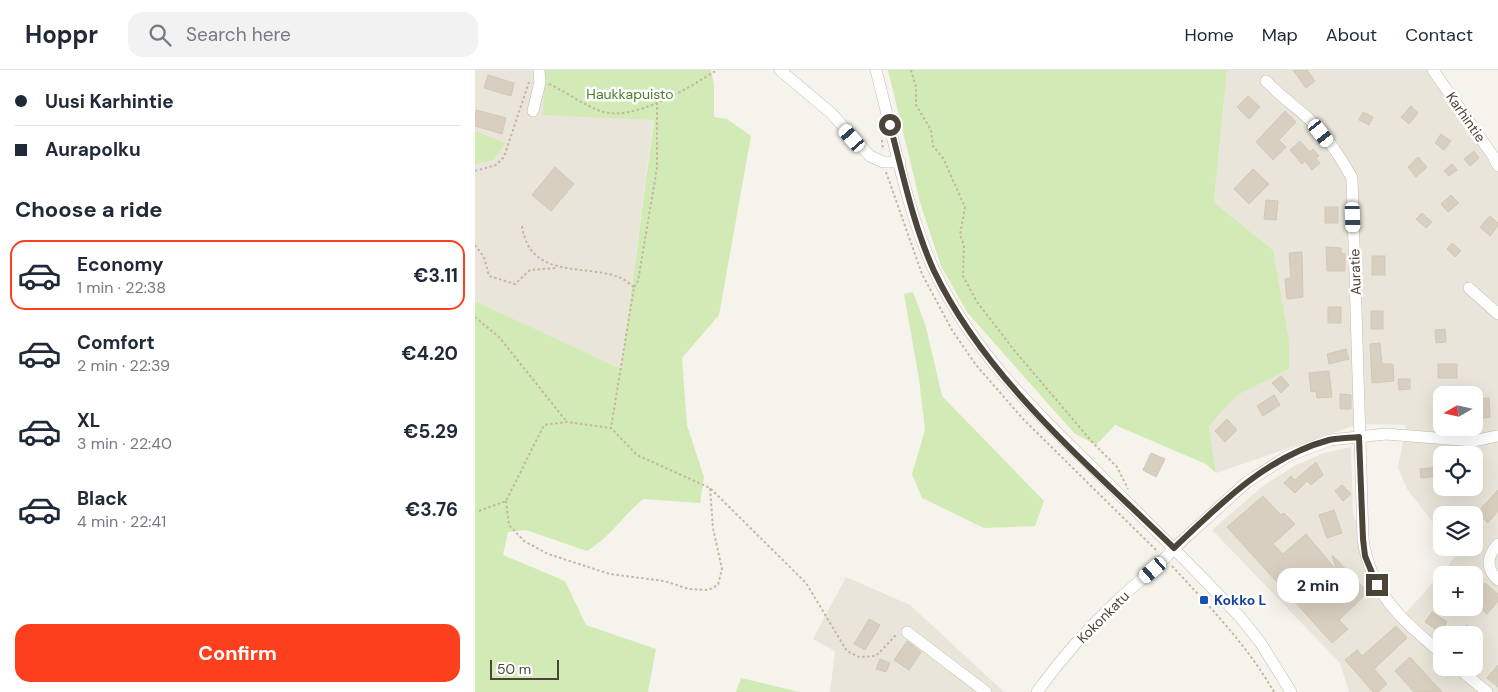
<!DOCTYPE html>
<meta charset="utf-8">
<style>
:root{--surface:#fff;--page:#f2f2f3;--text:#1f2937;--muted:#747a83;--line:#e0e1e3;--accent:#fc3f1d}
body{margin:0;font-family:"DM Sans",sans-serif;background:var(--page);color:var(--text);height:100vh;display:flex;flex-direction:column;font-size:19px;white-space:nowrap}
*{box-sizing:border-box;margin:0}
p{font-size:16px;color:var(--muted)}
.icon{flex:none;width:28px;height:28px;fill:none;stroke:currentColor;stroke-width:2;stroke-linecap:round;stroke-linejoin:round}
.map{position:relative;flex:1;overflow:hidden}
.panel{display:flex;flex-direction:column;background:var(--surface);width:475px}
.panel>*{flex:none}
.top-card{display:grid;align-content:center;height:110px;padding:0 15px;background:var(--surface)}
.needle{width:32px;rotate:261deg}
.fabs{position:absolute;left:958px;top:316px;display:grid;gap:10px}
.fabs a{display:grid;place-items:center;width:50px;height:50px;border-radius:10px;background:var(--surface);box-shadow:0 5px 20px #0002;font-size:25px}
.scale{position:absolute;left:15px;bottom:12px;width:69px;box-sizing:border-box;padding-left:5px;border:2px solid #4b4439;border-top:0;font-size:14px;line-height:18px;white-space:nowrap;color:#4b4439;-webkit-text-stroke:4px #fff;paint-order:stroke}
.end{position:absolute;width:22px;height:22px;margin:-11px;border:6px solid #4b4439;background:#fff;box-shadow:0 0 0 2px #fff}
.from{border-radius:50%}
.bubble{position:absolute;height:35px;border-radius:15px;background:var(--surface);box-shadow:0 5px 20px #0002;font-size:16px;font-weight:700;line-height:35px;text-align:center}
.car{position:absolute;width:15px;height:30px;margin:-15px -8px;border-radius:6px;box-shadow:0 0 4px 1px #0007;background:linear-gradient(#fff 24%,#345 0 40%,#fff 0 76%,#345 0 86%,#fff 0)}
.top-card b{display:flex;align-items:center;gap:18px;height:48px;font-size:19px}
.top-card b+b{border-top:1px solid var(--line)}
.top-card i{width:12px;height:12px;background:var(--text)}
ul{padding:0;list-style:none}
li{display:flex;align-items:center;gap:15px;height:70px;margin:0 10px 8px;padding:0 5px;border:2px solid transparent;border-radius:15px}
li div{flex:1}
li b{display:block;font-size:19px}
li em{font-style:normal;font-weight:700}
li.on{border-color:var(--accent)}
li>.icon{width:45px;height:45px;stroke-width:1.5}
h2{padding:0 15px;font-size:22px;line-height:60px}
.button{display:flex;gap:10px;margin-top:auto;padding:10px 15px}
.button a{flex:1;height:58px;border-radius:15px;background:var(--accent);color:#fff;font-size:20px;font-weight:700;line-height:58px;text-align:center}
header{display:flex;align-items:center;gap:30px;box-sizing:border-box;height:70px;padding:0 25px;background:var(--surface);border-bottom:1px solid var(--line)}
header strong{font-size:24px}
nav{display:flex;gap:28px;margin-inline-start:auto;font-size:18px}
.search{width:350px;height:45px;background:var(--page);display:flex;align-items:center;gap:12px;box-sizing:border-box;padding:0 18px;border-radius:15px;color:var(--muted);font-size:19px}
main{display:flex;flex:1;min-height:0}
.map>svg:first-child{display:block}
.residential{fill:#eae5da;fill-rule:evenodd}
.green{fill:#d2eab5}
.building{fill:#d8cfc1;stroke:#d3c7b4}
.lines{fill:none;stroke-linecap:round;stroke-linejoin:round}
.minor-casing{stroke:#c2bbae;stroke-width:12}
.path{stroke:#c4b79f;stroke-width:2;stroke-dasharray:2.5 2.5;stroke-linecap:butt}
.minor{stroke:#fff;stroke-width:11}
.route{stroke:#4b4439;stroke-width:6}
.transit-dot{fill:#1a4fb4;stroke:#fff;stroke-width:2}
.labels{text-anchor:middle;stroke-width:5;stroke-linejoin:round;paint-order:stroke}
.park-label{font-size:14px;fill:#4a7f2a;stroke:#fff}
.street-label{font-size:14px;fill:#4b4439;stroke:#fff}
.transit-label{font-size:14px;font-weight:bold;fill:#164399;stroke:#fff;text-anchor:start}
</style>
<header>
<strong>Hoppr</strong>
<div class="search"><svg class="icon" aria-label="search" viewBox="0 0 24 24"><circle cx="10" cy="10" r="6"/><path d="M15 15l6 6"/></svg>Search here</div>
<nav><a>Home</a><a>Map</a><a>About</a><a>Contact</a></nav>
</header>
<main>
<section class="panel">
<div class="top-card">
<b><i class="from"></i>Uusi Karhintie</b>
<b><i></i>Aurapolku</b>
</div>
<h2>Choose a ride</h2>
<ul>
<li class="on"><svg class="icon" aria-label="car" viewBox="0 0 24 24"><path d="M5 17H2v-5l4-1 3-4h7l3 4 3 1v5h-3M9 17h6M6 11h13"/><circle cx="7" cy="17" r="2"/><circle cx="17" cy="17" r="2"/></svg><div><b>Economy</b><p>1 min · 22:38</p></div><em>€3.11</em></li>
<li><svg class="icon" aria-label="car" viewBox="0 0 24 24"><path d="M5 17H2v-5l4-1 3-4h7l3 4 3 1v5h-3M9 17h6M6 11h13"/><circle cx="7" cy="17" r="2"/><circle cx="17" cy="17" r="2"/></svg><div><b>Comfort</b><p>2 min · 22:39</p></div><em>€4.20</em></li>
<li><svg class="icon" aria-label="car" viewBox="0 0 24 24"><path d="M5 17H2v-5l4-1 3-4h7l3 4 3 1v5h-3M9 17h6M6 11h13"/><circle cx="7" cy="17" r="2"/><circle cx="17" cy="17" r="2"/></svg><div><b>XL</b><p>3 min · 22:40</p></div><em>€5.29</em></li>
<li><svg class="icon" aria-label="car" viewBox="0 0 24 24"><path d="M5 17H2v-5l4-1 3-4h7l3 4 3 1v5h-3M9 17h6M6 11h13"/><circle cx="7" cy="17" r="2"/><circle cx="17" cy="17" r="2"/></svg><div><b>Black</b><p>4 min · 22:41</p></div><em>€3.76</em></li>
</ul>
<div class="button"><a>Confirm</a></div>
</section>
<div class="map">
<svg width="1023" height="622" viewBox="0 0 1023 622">
<rect width="100%" height="100%" fill="#f6f3ec"/>
<g class="residential">
<polygon points="0,0 185,0 146,299 0,231"/>
<path d="M752,0H958L1023,96V622H874L865,593L737,460L788,416L819,396L846,384L876,377L878,444L888,469L890,486L926,548L972,497L982,484L977,478H999V445H966V463L932,419L923,398L931,355L884,354L741,403L734,356L761,326L814,299L798,180L739,132ZM966,325H999V358H966ZM966,385H999V418H966ZM966,505H999V538H966ZM966,565H999V598H966Z"/>
<polygon points="371,507 435,535 529,622 355,622 360,581 338,569"/>
</g>
<g class="green">
<path d="M70,0H236L239,15V47L252,49L276,66L244,245L207,288L212,355L229,407L225,433L168,429C148,446 134,468 112,481L51,460L33,462L28,485L90,511L111,555L181,579L173,622H0V231L146,299L179,50L68,45Z"/>
<polygon points="413,0 752,0 739,132 798,180 814,271 814,299 761,326 734,356 741,403 731,394 640,355 621,375 599,363 492,242 466,196 446,136"/>
<polygon points="0,61 30,73 19,90 0,94"/>
<polygon points="438,222 451,257 467,326 569,431 560,456 509,458 447,428 437,404 450,360 444,309 429,224"/>
<polygon points="266,608 325,622 261,622"/>
</g>
<g class="building">
<polygon points="818,0 832,0 840,11 831,18"/>
<polygon points="13,5 39,13 36,26 9,18"/>
<polygon points="773,26 785,37 774,49 762,37"/>
<polygon points="936,36 943,43 934,54 926,47"/>
<polygon points="1,40 31,48 27,64 0,56"/>
<polygon points="810,41 821,52 804,70 811,77 798,90 781,72"/>
<polygon points="888,42 898,47 894,55 884,50"/>
<polygon points="966,64 976,71 969,80 960,73"/>
<polygon points="825,71 835,82 838,79 844,86 841,88 845,93 837,100 830,91 827,94 815,80"/>
<polygon points="999,81 1004,88 995,96 989,89"/>
<polygon points="943,87 952,97 941,107 933,97"/>
<polygon points="977,94 982,100 974,106 969,101"/>
<polygon points="80,97 99,114 76,141 57,125"/>
<polygon points="778,99 794,114 774,134 759,119"/>
<polygon points="976,125 984,133 973,142 966,134"/>
<polygon points="791,130 803,131 801,150 789,149"/>
<rect x="850" y="137" width="13" height="16"/>
<polygon points="947,143 957,152 951,158 941,149"/>
<polygon points="1015,146 1023,153 1023,156 1015,166 1005,157"/>
<polygon points="977,173 986,181 980,187 972,179"/>
<polygon points="851,177 866,178 866,183 870,184 870,201 852,201"/>
<polygon points="827,182 828,227 812,229 810,209 816,208 814,183"/>
<rect x="897" y="186" width="13" height="19"/>
<rect x="853" y="237" width="13" height="16"/>
<rect x="896" y="241" width="12" height="18"/>
<polygon points="970,259 971,272 961,273 960,260"/>
<polygon points="905,273 907,294 918,294 919,311 897,313 895,274"/>
<polygon points="871,279 874,289 854,294 852,284"/>
<rect x="963" y="294" width="19" height="14"/>
<polygon points="854,301 857,327 842,328 841,321 836,322 834,303"/>
<polygon points="806,306 814,315 806,323 797,313"/>
<polygon points="923,309 935,309 935,319 924,320"/>
<polygon points="865,324 876,325 876,339 865,339"/>
<polygon points="799,325 805,335 788,346 782,336"/>
<polygon points="1014,328 1015,347 1001,349 999,329"/>
<polygon points="752,349 762,360 750,372 740,361"/>
<polygon points="676,383 690,389 681,407 668,400"/>
<polygon points="841,392 848,405 836,415 832,411 820,423 809,413 816,406 820,410"/>
<polygon points="963,397 964,406 946,408 945,399"/>
<polygon points="867,415 876,424 868,431 860,421"/>
<polygon points="1023,420 1023,441 1013,453 1002,443"/>
<polygon points="788,426 806,445 809,443 820,454 798,474 808,484 831,464 862,501 857,485 893,522 864,550 873,559 857,573 752,457"/>
<polygon points="859,440 867,463 852,468 844,445"/>
<polygon points="1002,510 1009,515 1010,513 1023,524 1023,531 1012,544 1002,535 1005,532 999,527 1002,524 999,521 999,514"/>
<polygon points="957,542 972,552 965,562 950,552"/>
<polygon points="394,549 405,555 390,580 379,574"/>
<polygon points="992,555 999,561 995,565 983,565"/>
<polygon points="921,556 932,568 899,599 912,614 903,622 898,622 870,590 882,580 887,586"/>
<polygon points="432,571 446,582 434,600 419,590"/>
<polygon points="935,587 967,622 939,622 920,601"/>
<polygon points="405,589 415,593 411,602 401,599"/>
<polygon points="1023,595 1023,617 1012,608"/>
</g>
<g class="lines">
<g class="minor-casing">
<g id="minor">
<polyline points="305,0 356,43 395,86 408,92 425,92"/>
<path d="M401,0C418,65 431,139 459,200C496,279 557,339 619,399C668,448 718,497 765,547L785,572L816,622"/>
<polyline points="958,0 1018,86 1023,96"/>
<path d="M791,11C804,25 820,36 834,49C851,65 866,88 877,108L888,469C896,524 926,549 966,583"/>
<polyline points="58,41 65,12 64,0"/>
<polyline points="994,218 1023,244"/>
<path d="M1023,474C1012,486 1010,498 1023,510"/>
<polyline points="432,562 511,622"/>
<polyline points="983,598 1012,622"/>
<path d="M562,622C585,590 611,560 640,533C659,514 682,499 699,478L772,412L813,386L855,370L911,364L998,371L1023,366"/>
</g>
</g>
<g class="path">
<polyline points="436,0 441,17 441,35 456,60 458,76 468,88 490,137 485,165 489,175 488,206 502,232 539,280 618,373 642,397 653,419"/>
<path d="M74,14C91,22 107,34 125,41C158,53 215,17 242,0"/>
<polyline points="407,70 408,80"/>
<polyline points="0,101 21,95 29,87 54,12"/>
<polyline points="411,102 447,204 477,260 501,295 549,350 683,482"/>
<path d="M47,156C55,211 111,193 146,208C151,210 155,215 159,217L136,358"/>
<polyline points="0,175 9,187 14,206 40,214 55,200 81,198"/>
<polyline points="159,217 163,211 182,98 182,34"/>
<polyline points="0,247 24,267 92,352"/>
<polyline points="31,431 34,455 49,471 73,484 135,504 189,511 214,519 233,520 243,515 247,499 238,458 235,418"/>
<polyline points="4,441 31,431 69,355 92,352 136,358 162,385 235,418 331,513 372,581 384,587 401,586 422,564"/>
<path d="M697,496C734,536 772,575 799,622"/>
</g>
<use href="#minor" class="minor"/>
</g>
<g class="lines">
<path class="route" d="M415,55C428,104 438,155 459,201C512,311 613,394 699,478C744,435 791,387 854,370C864,368 875,368 884,367L888,469L890,486L902,515"/>
</g>
<rect class="transit-dot" x="724" y="525" width="10" height="10" rx="2.5"/>
<g class="labels">
<g class="park-label">
<text x="155" y="29">Haukkapuisto</text>
</g>
<g class="street-label">
<text transform="translate(991 47) rotate(55)" y="5">Karhintie</text>
<text transform="translate(880 202) rotate(-92)" y="5">Auratie</text>
<text transform="translate(628 547) rotate(-45)" y="5">Kokonkatu</text>
</g>
<g class="transit-label">
<text x="739" y="535">Kokko L</text>
</g>
</g>
</svg>
<div class="fabs">
<a><svg class="needle" viewBox="-14 -14 28 28"><path d="M0-13l5 13h-10z" fill="#e53935"/><path d="M0 13l5-13h-10z" fill="#747a83"/></svg></a>
<a><svg class="icon" aria-label="locate" viewBox="0 0 24 24"><circle cx="12" cy="12" r="6"/><path d="M12 2v4M12 18v4M2 12h4M18 12h4"/></svg></a>
<a><svg class="icon" aria-label="layers" viewBox="0 0 24 24"><path d="M12 4l9 5-9 5-9-5zM3 14l9 5 9-5"/></svg></a>
<a>+</a>
<a>−</a>
</div>
<div class="scale">50 m</div>
<i class="end from" style="left:415px;top:55px"></i>
<i class="end" style="left:902px;top:515px"></i>
<div class="bubble" style="left:802px;top:498px;width:82px">2 min</div>
<i class="car" style="left:846px;top:63px;rotate:142deg"></i>
<i class="car" style="left:377px;top:68px;rotate:319deg"></i>
<i class="car" style="left:878px;top:147px;rotate:178deg"></i>
<i class="car" style="left:678px;top:500px;rotate:229deg"></i>
</div>
</main>
